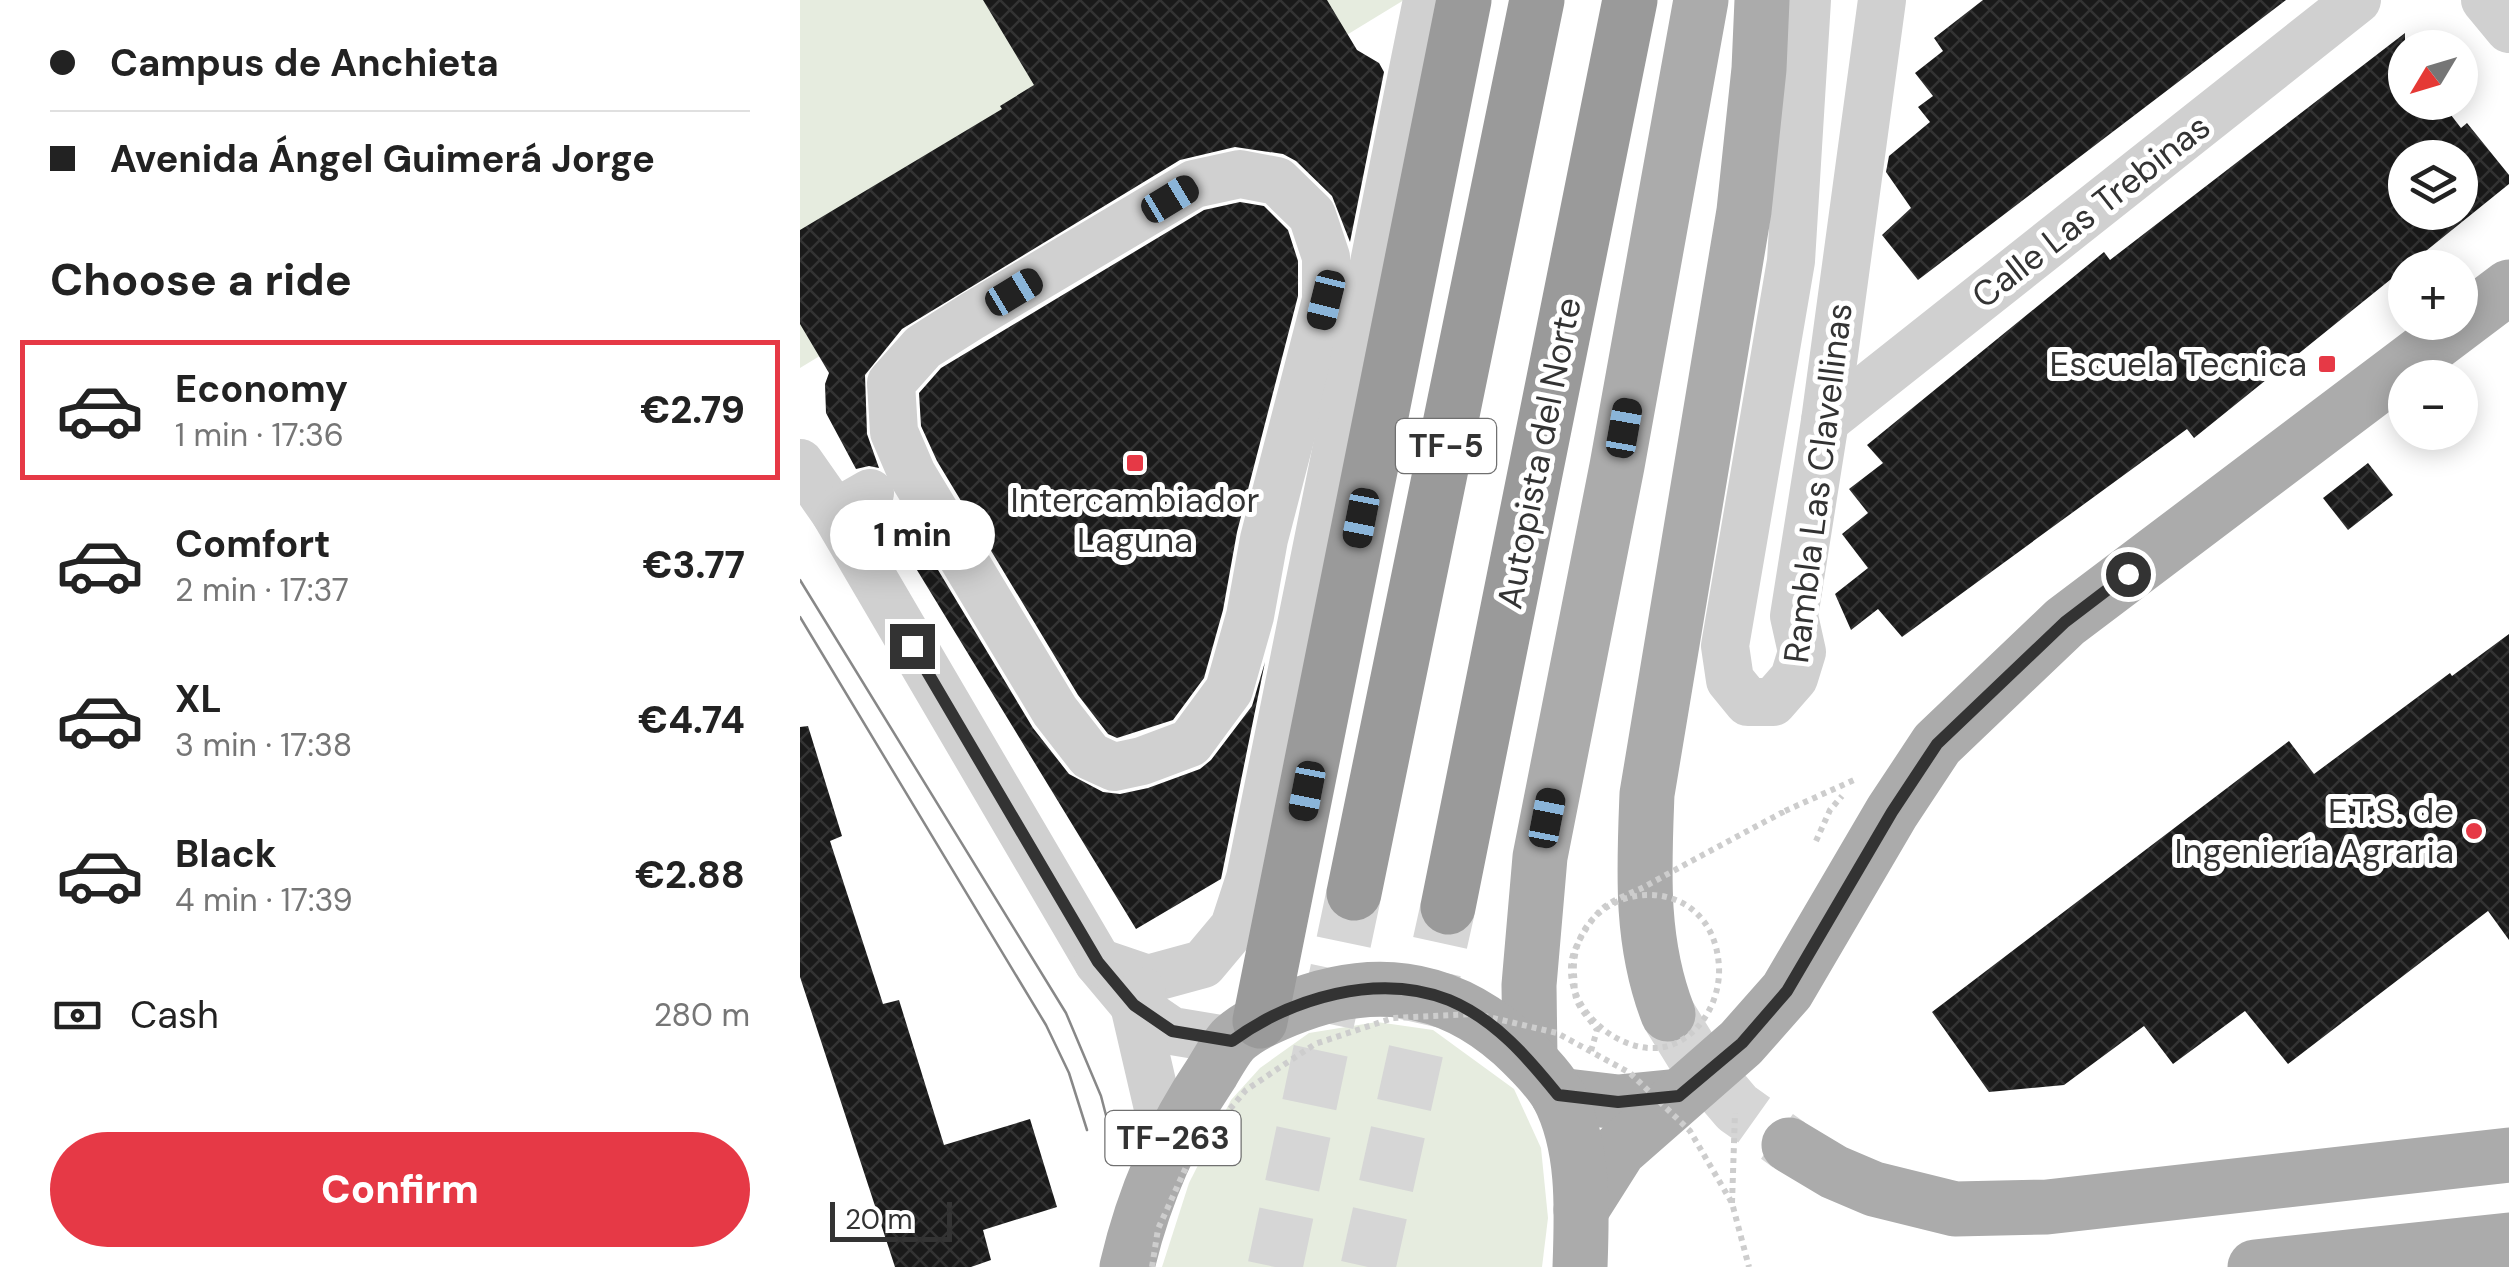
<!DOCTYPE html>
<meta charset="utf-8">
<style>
:root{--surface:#fff;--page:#f6f6f6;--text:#222;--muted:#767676;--line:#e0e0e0;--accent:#e63946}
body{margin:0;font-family:"DM Sans",sans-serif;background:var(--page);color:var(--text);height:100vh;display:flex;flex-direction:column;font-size:38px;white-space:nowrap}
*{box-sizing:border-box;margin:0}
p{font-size:32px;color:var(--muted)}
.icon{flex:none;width:55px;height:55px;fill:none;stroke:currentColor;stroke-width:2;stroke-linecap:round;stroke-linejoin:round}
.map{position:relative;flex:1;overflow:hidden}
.details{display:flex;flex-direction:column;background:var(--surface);width:800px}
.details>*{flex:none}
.banner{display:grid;align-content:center;height:220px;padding:0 50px;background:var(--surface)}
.needle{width:65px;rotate:232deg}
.controls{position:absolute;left:1588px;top:30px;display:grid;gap:20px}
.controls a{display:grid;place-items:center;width:90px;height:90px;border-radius:50%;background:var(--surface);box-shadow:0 5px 25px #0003;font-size:50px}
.scale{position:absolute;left:30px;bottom:25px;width:122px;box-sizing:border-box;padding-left:10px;border:5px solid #333;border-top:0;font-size:28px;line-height:35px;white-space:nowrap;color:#333;-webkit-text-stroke:8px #fff;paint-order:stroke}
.end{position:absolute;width:45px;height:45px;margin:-22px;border:12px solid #333;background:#fff;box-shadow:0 0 0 5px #fff}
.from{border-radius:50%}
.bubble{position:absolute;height:70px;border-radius:35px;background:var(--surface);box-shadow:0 5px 25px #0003;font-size:32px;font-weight:800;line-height:70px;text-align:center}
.car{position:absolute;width:30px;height:60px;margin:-30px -15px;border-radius:12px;box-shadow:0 0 8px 2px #0007;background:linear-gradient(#222 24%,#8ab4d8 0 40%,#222 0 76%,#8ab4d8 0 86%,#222 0)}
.banner b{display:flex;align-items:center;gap:35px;height:95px;font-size:38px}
.banner b+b{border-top:2px solid var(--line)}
.banner i{width:25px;height:25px;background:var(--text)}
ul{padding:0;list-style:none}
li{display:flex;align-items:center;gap:30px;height:140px;margin:0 20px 15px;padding:0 30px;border:5px solid transparent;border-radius:0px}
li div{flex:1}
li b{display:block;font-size:38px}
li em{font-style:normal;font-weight:800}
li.current{border-color:var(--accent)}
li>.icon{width:90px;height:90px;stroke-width:1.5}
h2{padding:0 50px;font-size:45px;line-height:120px}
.pay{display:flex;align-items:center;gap:25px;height:110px;padding:0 50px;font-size:38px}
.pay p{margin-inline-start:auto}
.primary-button{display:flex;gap:20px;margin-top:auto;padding:20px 50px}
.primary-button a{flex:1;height:115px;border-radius:60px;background:var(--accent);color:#fff;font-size:40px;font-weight:800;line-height:115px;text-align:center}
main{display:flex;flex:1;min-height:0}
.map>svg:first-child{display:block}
.green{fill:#e6ecdf}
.building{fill:url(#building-cross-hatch);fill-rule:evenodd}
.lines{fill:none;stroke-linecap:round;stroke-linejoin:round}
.major-tunnel{stroke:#d6d6d6;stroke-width:55;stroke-dasharray:55 28;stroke-linecap:butt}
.highway-tunnel{stroke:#d6d6d6;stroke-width:55;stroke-dasharray:55 28;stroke-linecap:butt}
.path{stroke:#cdcdcd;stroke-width:6;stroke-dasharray:5 5;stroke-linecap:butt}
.minor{stroke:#d0d0d0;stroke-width:48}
.major{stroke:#ababab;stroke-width:55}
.highway{stroke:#9a9a9a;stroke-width:55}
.tram{stroke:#888;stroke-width:2.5}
.path-bridge{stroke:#cdcdcd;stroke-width:6;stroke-dasharray:5 5;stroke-linecap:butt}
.route{stroke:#333;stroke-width:12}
.poi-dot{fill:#e63946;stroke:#fff;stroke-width:4}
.labels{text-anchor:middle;stroke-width:10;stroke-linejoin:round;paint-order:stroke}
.shield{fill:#fff;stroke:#707070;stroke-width:2.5}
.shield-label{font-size:32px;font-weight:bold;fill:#333}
.street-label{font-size:35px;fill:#333;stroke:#fff}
.poi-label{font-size:35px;fill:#333;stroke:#fff;text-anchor:end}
</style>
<main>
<section class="details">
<div class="banner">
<b><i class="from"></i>Campus de Anchieta</b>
<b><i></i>Avenida Ángel Guimerá Jorge</b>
</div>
<h2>Choose a ride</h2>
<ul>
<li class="current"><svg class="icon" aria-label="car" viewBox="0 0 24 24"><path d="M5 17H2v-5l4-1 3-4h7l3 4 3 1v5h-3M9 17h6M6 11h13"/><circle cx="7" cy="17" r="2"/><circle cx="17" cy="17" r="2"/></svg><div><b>Economy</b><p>1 min · 17:36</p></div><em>€2.79</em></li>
<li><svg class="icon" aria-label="car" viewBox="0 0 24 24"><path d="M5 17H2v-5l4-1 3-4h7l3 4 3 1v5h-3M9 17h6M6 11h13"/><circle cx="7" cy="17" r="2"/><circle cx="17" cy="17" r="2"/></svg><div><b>Comfort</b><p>2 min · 17:37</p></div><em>€3.77</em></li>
<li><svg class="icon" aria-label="car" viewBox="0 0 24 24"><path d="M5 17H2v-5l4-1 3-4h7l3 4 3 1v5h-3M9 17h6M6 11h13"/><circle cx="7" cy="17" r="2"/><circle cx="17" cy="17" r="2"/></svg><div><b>XL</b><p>3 min · 17:38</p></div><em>€4.74</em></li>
<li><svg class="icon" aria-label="car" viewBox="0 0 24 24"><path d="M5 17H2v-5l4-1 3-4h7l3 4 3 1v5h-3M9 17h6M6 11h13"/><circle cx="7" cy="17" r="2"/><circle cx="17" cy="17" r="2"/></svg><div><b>Black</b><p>4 min · 17:39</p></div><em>€2.88</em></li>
</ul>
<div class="pay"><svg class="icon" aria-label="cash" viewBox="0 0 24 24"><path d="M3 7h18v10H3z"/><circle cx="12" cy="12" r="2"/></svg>Cash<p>280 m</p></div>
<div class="primary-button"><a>Confirm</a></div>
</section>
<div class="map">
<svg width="1709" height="1267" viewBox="0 0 1709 1267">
<defs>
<pattern id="building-cross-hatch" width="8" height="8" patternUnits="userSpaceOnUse" patternTransform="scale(2.5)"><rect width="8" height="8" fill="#1a1a1a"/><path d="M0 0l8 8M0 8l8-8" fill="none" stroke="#333"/></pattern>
</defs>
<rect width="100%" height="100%" fill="#fff"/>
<g class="green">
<polygon points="0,0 604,0 0,368"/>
<polygon points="577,1022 633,1030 714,1089 741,1148 748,1218 742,1267 362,1267 389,1183 431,1100 460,1068 509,1033"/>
</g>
<g class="building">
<polygon points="183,0 527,0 557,50 579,63 584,72 550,242 532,196 496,161 483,154 435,147 380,160 102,329 65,375 67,434 79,468 69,466 56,469 26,413 25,384 29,373 0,324 0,230 202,109 200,106 234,85"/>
<polygon points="1183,0 1486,0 1118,280 1082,235 1111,208 1086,172 1089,156 1130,122 1118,107 1133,96 1115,73 1143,51 1134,38"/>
<path d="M1605,33V102H1641L1661,128L1667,123L1709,175V184L1394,438L1387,429L1102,637L1078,609L1051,630L1035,594L1068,568L1042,534L1068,513L1049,489L1083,463L1067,445L1304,252L1310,260ZM1605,158H1660V212H1605Z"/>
<polygon points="440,202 464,206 488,230 498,261 498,296 437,532 423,610 404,678 373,720 317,738 308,734 278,695 137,461 121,426 119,393 141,368 404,210"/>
<polygon points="1568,463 1593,495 1548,530 1523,498"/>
<polygon points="96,500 233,728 269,774 303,792 320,794 348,788 400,769 411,760 452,706 465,662 421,879 336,929 84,516"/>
<polygon points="1709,634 1709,940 1688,911 1488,1064 1445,1011 1373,1064 1344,1026 1264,1085 1189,1092 1132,1012 1489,741 1514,774 1650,673 1652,676"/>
<polygon points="8,726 42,836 30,841 83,1004 99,1000 144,1145 230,1119 257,1207 183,1230 191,1260 171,1267 95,1267 0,977 0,727"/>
</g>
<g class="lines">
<polyline class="major-tunnel" points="868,1014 897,1061 937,1108 989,1145"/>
<g class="highway-tunnel">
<polyline points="475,1267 554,893"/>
<polyline points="568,1267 648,907"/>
</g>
<g class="path">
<polyline points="985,811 1054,780"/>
<polyline points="1016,841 1030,810 1042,796"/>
<polyline points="932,1203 935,1113"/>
</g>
<g class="minor">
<polyline points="1007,0 991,261 925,646 930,680 948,702 973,702 994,678 1002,652 994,616 1025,421 1082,0"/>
<polyline points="1685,0 1709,29"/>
<polygon points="440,174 477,181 512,215 526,257 526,300 464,539 450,616 429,690 390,743 342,761 314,767 290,756 255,711 112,474 94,432 91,383 123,347 172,316 394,184"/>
<polyline points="1025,421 1557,0"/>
<polyline points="0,463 35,513 298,962 334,1005 372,1031 432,1041"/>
<polyline points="35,513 70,493"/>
<polyline points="298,962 348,979 403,964 434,927 450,878 627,0"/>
<polyline points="342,991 334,1005 367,1147"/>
</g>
<g class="major">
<path d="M868,1014C840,942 844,870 847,794L944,211L959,69L962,0"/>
<polyline points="730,1059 729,985 740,857 817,466 901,0"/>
<polyline points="758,1095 818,1102 879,1096"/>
<polyline points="989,1145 1034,1172 1074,1189 1155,1209 1247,1207 1709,1155"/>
<polyline points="781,1210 819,1150 941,1043 987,991 1092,812 1137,744 1265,622 1709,287"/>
<path d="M327,1267C343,1198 372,1131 412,1072C418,1062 425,1049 433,1040C448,1026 467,1018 486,1010C569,975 645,983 712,1043C728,1058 747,1076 758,1095C785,1146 782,1211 780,1267"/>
<polyline points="1455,1267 1709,1240"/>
</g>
<g class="highway">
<polyline points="554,893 737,0"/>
<polyline points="648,907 830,0"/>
<polyline points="460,1021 664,0"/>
</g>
<g class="tram">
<polyline points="0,580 266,1013 301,1096 309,1127"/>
<polyline points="0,617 246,1025 269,1073 287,1130"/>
</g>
<g class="path-bridge">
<path d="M791,1051L797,1030C791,1020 779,1009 776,998C774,992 775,982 774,975C768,879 913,861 919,967C921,1009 888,1056 841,1047C803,1040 764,1000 772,959C775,945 788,924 798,913C808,901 830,894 844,887C891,861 938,836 985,811"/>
<polyline points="352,1267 358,1229 392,1154 446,1090 515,1044 593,1018 676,1014 757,1033 830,1073 890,1131 932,1203 949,1267"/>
</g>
</g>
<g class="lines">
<path class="route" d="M112,646L298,962L334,1005L372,1031L432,1041C491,998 578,972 649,1000C695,1019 728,1058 758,1095L818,1102L879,1096L942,1043L987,991L1092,812L1137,744L1265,622L1328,574"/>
</g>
<g class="poi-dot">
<rect x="1517" y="354" width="20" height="20" rx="5"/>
<rect x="325" y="453" width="20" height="20" rx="5"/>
<circle cx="1674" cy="831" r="10"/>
</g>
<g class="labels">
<g class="shield">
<rect x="596" y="419" width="100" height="54" rx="8"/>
<rect x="305.5" y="1111" width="135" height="54" rx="8"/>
</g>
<g class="shield-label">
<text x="646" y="457">TF-5</text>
<text x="373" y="1149">TF-263</text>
</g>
<g class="street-label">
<text transform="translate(1291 211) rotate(-38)" y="12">Calle Las Trebinas</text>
<text transform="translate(739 453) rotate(-79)" y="12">Autopista del Norte</text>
<text transform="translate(1018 483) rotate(-83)" y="12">Rambla Las Clavellinas</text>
</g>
<g class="poi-label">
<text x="1507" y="376">Escuela Tecnica</text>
<text x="335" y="512" text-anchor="middle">Intercambiador<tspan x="335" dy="40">Laguna</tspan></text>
<text x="1654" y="823">E.T.S. de<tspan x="1654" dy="40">Ingeniería Agraria</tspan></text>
</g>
</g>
</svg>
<div class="controls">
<a><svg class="needle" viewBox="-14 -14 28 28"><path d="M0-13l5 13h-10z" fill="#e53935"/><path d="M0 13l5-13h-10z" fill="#767676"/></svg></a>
<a><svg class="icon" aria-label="layers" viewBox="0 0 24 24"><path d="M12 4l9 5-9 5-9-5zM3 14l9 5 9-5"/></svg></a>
<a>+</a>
<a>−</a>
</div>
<div class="scale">20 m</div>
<i class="end from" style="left:1328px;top:574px"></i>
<i class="end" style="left:112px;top:646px"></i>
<div class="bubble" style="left:30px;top:500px;width:165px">1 min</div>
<i class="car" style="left:370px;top:199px;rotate:59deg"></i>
<i class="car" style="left:214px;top:292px;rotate:59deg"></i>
<i class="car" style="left:526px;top:300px;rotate:194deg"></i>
<i class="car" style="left:824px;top:428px;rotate:10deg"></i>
<i class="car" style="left:561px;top:518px;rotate:191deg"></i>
<i class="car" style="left:507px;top:791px;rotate:191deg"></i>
<i class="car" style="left:747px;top:818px;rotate:11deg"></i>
</div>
</main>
